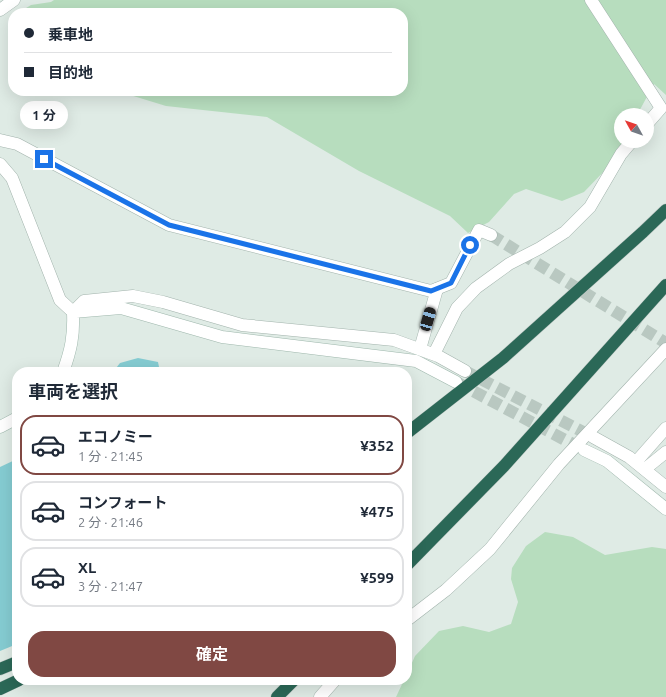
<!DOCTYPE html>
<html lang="ja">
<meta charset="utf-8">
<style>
:root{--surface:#fff;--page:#f6f6f7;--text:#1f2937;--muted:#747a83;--line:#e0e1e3;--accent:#804843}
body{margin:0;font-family:Ubuntu,"Noto Sans JP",sans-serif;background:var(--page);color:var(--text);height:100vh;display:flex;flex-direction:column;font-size:15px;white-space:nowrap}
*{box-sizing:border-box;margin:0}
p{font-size:13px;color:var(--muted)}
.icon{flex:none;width:22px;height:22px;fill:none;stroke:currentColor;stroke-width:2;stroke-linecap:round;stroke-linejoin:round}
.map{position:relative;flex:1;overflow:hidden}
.panel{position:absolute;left:12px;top:367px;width:400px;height:318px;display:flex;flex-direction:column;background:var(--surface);border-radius:16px;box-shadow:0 4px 16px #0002}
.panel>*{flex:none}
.guide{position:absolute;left:8px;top:8px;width:400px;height:88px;border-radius:16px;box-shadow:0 4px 16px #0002;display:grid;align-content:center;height:88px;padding:0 16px;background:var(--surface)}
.needle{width:26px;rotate:310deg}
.controls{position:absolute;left:614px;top:108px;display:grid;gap:8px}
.controls a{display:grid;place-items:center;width:40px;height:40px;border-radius:50%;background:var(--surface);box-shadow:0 4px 16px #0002;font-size:20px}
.end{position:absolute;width:18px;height:18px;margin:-9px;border:5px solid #1a73e8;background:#fff;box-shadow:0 0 0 2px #fff}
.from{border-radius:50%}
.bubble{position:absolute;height:28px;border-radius:14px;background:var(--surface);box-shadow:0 4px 16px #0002;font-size:13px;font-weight:700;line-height:28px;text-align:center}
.car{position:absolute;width:12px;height:24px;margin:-12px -6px;border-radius:5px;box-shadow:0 0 3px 1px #0007;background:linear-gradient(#222 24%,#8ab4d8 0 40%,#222 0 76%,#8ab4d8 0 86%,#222 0)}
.guide b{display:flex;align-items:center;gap:14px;height:38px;font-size:15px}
.guide b+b{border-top:1px solid var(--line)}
.guide i{width:10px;height:10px;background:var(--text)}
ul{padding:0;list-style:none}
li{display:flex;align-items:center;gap:12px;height:60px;margin:0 8px 6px;padding:0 8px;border:2px solid var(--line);border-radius:16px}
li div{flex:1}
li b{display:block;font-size:15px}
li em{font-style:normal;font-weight:700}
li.active{border-color:var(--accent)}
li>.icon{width:36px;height:36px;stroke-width:1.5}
h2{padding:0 16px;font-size:18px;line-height:48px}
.primary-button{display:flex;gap:8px;margin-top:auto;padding:8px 16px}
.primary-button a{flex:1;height:46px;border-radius:16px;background:var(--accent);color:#fff;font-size:16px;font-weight:700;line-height:46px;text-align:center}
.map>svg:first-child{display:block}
.green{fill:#b7ddbe}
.water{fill:#85ccd2}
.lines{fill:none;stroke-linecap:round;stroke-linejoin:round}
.street-tunnel{stroke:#b9c8c1;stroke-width:12;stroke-dasharray:12 6;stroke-linecap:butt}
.secondary-tunnel{stroke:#b9c8c1;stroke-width:12;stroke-dasharray:12 6;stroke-linecap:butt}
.street-casing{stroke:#a2b3ac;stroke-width:13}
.secondary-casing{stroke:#9eb7ac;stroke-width:13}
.highway-casing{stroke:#c1c8c6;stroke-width:13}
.street{stroke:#fff;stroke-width:12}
.secondary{stroke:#fff;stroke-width:12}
.highway{stroke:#2b6857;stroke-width:12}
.route{stroke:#1a73e8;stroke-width:5}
</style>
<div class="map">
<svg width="666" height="697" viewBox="0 0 666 697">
<rect width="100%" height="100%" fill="#dfebe5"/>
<g class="green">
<polygon points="54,0 666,0 666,95 654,84 637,115 621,115 621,141 623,141 611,164 584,192 562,201 526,189 514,194 489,222 468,233 450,216 359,171 267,117 166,106 117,91 403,91 403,13 18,13 31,5 51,2"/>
<polygon points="545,532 573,537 605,555 652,547 666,549 666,697 396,697 404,680 407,680 407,674 415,656 439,631 463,626 489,632 511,624 518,602 511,579 512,568 526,546"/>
</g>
<g class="water">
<polygon points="138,358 158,362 160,372 113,372 120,363"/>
<polygon points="17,459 17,644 0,651 0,467"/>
</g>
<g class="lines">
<g class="street-tunnel">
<polyline points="491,235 666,343"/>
<polyline points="465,371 593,437"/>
</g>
<polyline class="secondary-tunnel" points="458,383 584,450"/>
<g class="street-casing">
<g id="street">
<polyline points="591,0 661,108 647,124"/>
<polyline points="0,10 14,0"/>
<polyline points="0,140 17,144 169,225 431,291 451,283 479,230 491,235"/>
<polyline points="0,164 12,178 60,300 73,312 84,301 133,296 163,302 242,325 394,340 438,356 465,371"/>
<polyline points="420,349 437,289"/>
<polyline points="434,354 457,308 476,288 509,264 540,248 565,232 590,207 621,154 632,141"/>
<polyline points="593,437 629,457 666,487"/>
<polyline points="636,462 666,428"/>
<polyline points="645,469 666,452"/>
<polyline points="407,620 446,590 490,549 559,464 666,349"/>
<polyline points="320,697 335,680"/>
</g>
</g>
<g class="secondary-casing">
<g id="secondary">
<path d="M63,372C71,350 74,336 73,312L121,308L222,337L416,361L456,382"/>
<polyline points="0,427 17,418"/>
<polyline points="584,450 607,461 666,509"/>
</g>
</g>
<g class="highway-casing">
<g id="highway">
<polyline points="407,433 503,358 643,232 666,210"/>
<polyline points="407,565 504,466 666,285"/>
<polyline points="0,669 17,662"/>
<polyline points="0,689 19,680"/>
<polyline points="277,697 294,680"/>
</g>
</g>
<use href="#street" class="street"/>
<use href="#secondary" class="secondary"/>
<use href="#highway" class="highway"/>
</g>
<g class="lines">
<polyline class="route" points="44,159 169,225 431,291 451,283 470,245"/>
</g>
</svg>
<div class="controls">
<a><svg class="needle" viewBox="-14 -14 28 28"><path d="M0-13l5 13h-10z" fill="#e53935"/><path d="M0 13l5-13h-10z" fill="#747a83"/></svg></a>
</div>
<i class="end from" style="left:470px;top:245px"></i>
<i class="end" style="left:44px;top:159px"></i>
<div class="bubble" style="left:20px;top:101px;width:48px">1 分</div>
<i class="car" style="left:428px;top:319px;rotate:16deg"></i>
<div class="guide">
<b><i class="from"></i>乗車地</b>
<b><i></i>目的地</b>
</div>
<section class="panel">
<h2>車両を選択</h2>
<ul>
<li class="active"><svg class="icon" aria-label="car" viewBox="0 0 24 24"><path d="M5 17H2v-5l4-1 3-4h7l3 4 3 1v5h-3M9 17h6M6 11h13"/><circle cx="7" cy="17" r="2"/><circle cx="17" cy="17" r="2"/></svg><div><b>エコノミー</b><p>1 分 · 21:45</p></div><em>¥352</em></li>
<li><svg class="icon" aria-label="car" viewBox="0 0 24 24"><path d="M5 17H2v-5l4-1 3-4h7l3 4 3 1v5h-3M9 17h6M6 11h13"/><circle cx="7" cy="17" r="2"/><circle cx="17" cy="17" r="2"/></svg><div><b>コンフォート</b><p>2 分 · 21:46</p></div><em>¥475</em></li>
<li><svg class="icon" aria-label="car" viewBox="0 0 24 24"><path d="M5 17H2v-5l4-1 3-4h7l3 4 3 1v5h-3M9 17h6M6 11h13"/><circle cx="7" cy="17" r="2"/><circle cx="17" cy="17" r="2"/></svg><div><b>XL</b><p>3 分 · 21:47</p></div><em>¥599</em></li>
</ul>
<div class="primary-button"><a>確定</a></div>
</section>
</div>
